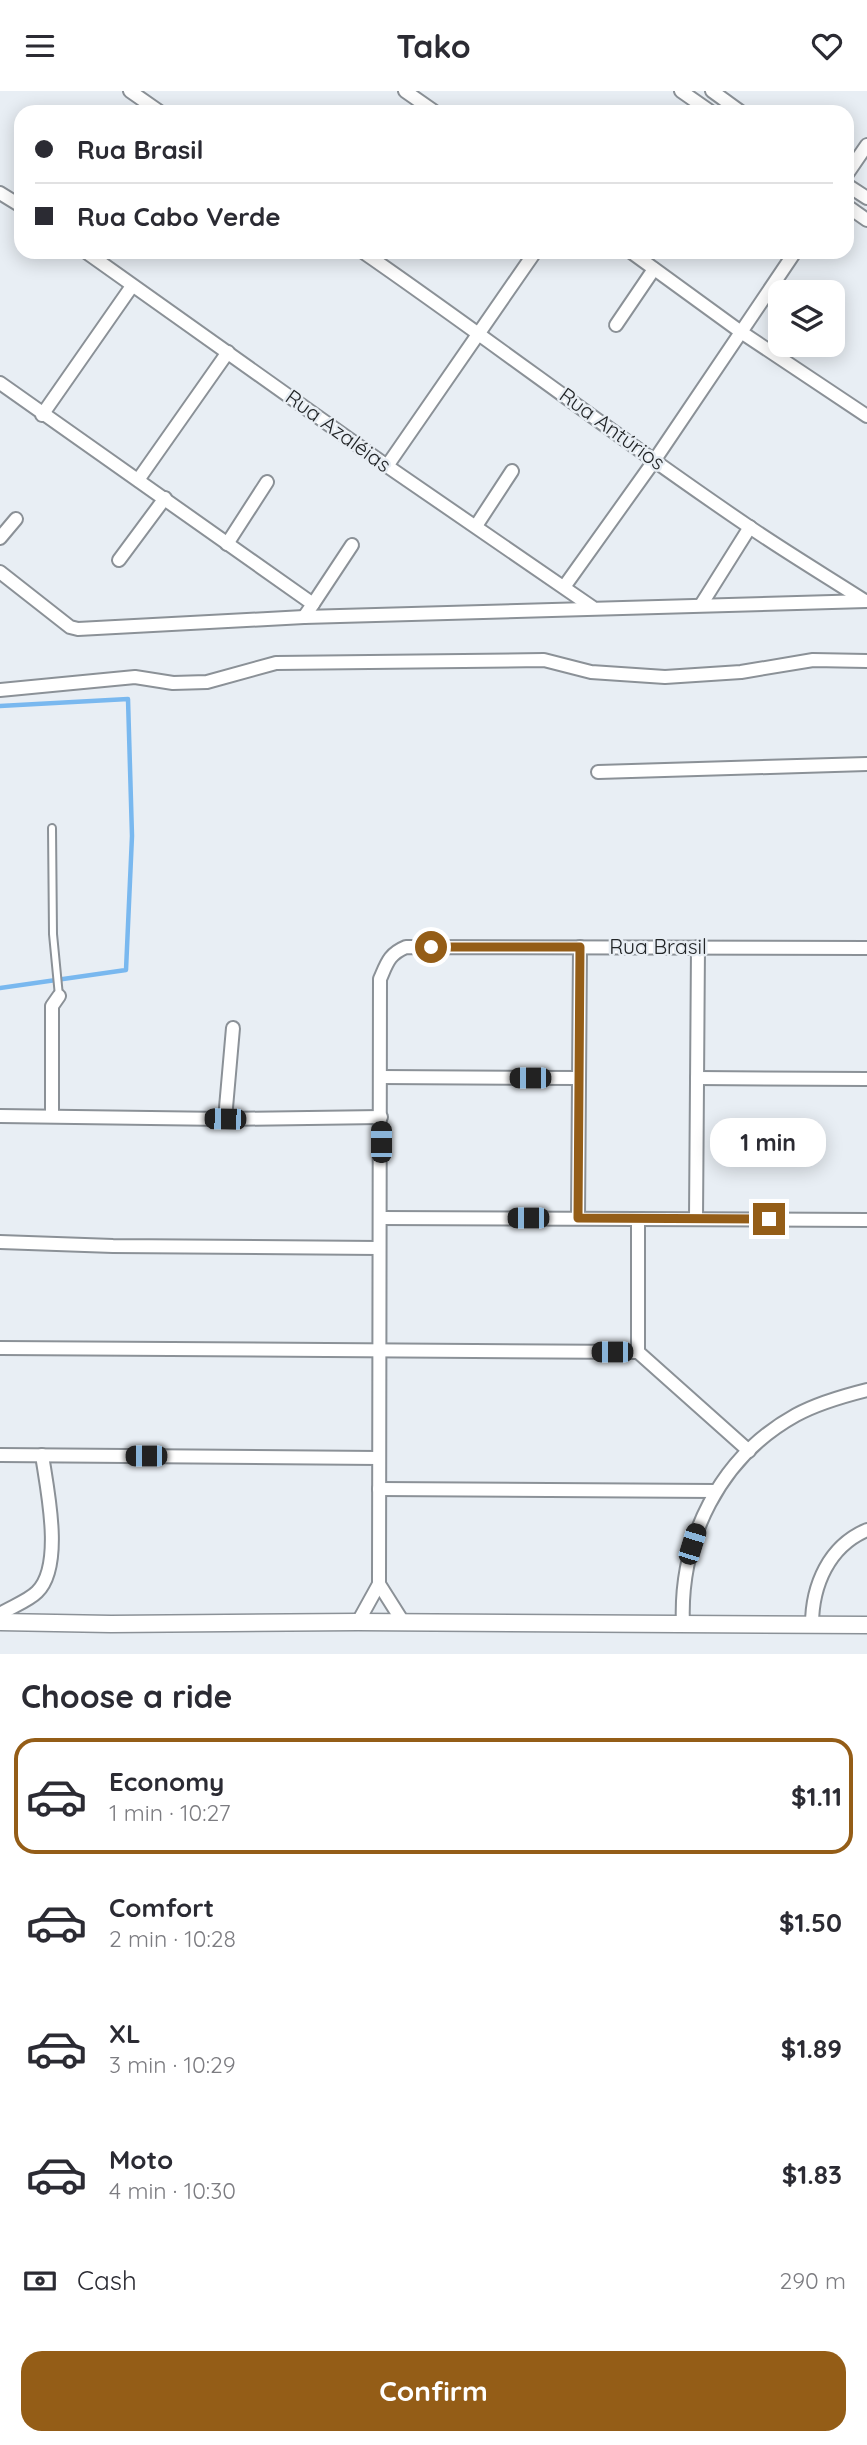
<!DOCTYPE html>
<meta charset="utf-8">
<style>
:root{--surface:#fff;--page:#f2f2f3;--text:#2b2b33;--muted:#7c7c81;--line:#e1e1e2;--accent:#945d17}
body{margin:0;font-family:Quicksand,sans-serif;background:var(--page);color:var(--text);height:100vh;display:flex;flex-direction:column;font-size:26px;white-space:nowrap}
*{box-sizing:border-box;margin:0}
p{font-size:23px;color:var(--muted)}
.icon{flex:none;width:38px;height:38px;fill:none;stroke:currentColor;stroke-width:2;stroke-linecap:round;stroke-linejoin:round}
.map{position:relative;height:1563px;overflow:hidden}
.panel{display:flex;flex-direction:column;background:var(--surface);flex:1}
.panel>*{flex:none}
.top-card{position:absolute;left:14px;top:14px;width:840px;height:154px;border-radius:21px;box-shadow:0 4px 18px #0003;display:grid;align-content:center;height:154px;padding:0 21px;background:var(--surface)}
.fabs{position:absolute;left:768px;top:189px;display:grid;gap:14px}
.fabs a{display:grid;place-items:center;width:77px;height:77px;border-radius:14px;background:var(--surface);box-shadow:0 4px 18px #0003;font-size:35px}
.end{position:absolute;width:32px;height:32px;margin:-16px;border:9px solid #945d17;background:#fff;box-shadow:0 0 0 4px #fff}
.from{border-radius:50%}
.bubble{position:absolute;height:49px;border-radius:21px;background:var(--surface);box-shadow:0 4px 18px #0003;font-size:23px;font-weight:700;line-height:49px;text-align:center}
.car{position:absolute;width:21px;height:42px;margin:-21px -10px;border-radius:9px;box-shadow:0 0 5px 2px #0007;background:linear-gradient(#222 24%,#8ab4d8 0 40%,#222 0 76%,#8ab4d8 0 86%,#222 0)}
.top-card b{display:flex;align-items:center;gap:24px;height:66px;font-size:26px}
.top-card b+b{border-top:2px solid var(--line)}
.top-card i{width:18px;height:18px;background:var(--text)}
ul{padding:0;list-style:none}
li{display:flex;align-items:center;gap:21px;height:116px;margin:0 14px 10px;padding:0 7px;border:4px solid transparent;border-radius:21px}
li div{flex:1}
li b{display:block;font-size:26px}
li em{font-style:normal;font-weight:700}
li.current{border-color:var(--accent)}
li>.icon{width:63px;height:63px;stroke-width:1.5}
h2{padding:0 21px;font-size:32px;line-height:84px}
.pay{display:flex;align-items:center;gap:18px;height:77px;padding:0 21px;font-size:26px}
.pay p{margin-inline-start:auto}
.action{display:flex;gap:14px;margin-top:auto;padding:14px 21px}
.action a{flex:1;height:80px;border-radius:21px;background:var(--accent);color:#fff;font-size:28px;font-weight:700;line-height:80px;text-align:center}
header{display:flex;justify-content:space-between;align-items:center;height:91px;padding:0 21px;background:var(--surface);font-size:32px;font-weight:700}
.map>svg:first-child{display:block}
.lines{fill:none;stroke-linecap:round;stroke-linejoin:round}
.stream{stroke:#79b8ef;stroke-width:4.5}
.service-casing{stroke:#8b9197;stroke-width:10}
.minor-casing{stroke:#8b9197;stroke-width:16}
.tertiary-casing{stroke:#8b9197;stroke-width:19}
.service{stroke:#fff;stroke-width:6}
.minor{stroke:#fff;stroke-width:12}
.tertiary{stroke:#fff;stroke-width:16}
.route{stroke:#945d17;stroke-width:9}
.labels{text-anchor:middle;stroke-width:5;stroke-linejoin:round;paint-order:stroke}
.street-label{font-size:21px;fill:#222527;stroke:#e8eef4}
</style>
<header><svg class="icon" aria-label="menu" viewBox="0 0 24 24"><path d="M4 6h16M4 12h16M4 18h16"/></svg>Tako<svg class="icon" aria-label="heart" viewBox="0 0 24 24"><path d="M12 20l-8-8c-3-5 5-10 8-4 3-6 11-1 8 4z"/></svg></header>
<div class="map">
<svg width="867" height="1563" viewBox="0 0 867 1563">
<rect width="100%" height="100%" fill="#e8eef4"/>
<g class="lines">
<polyline class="stream" points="0,615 128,608 132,745 126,879 0,897"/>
<g class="service-casing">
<polyline id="service" points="52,737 53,843 59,905"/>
</g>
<g class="minor-casing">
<g id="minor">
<polyline points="130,0 160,21"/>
<polyline points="405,0 435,21"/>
<polyline points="681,0 711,21"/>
<polyline points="712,0 741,21"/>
<polyline points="847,83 867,54"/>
<polyline points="847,94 867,107"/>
<polyline points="0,102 21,115"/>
<polyline points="847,115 867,129"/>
<polyline points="86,161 387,375 592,516"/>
<path d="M363,161C493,251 618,347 748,435C786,461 826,485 865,510"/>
<polyline points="631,161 741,241 867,325"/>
<polyline points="616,234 654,178"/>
<polyline points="0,292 313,513 304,526"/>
<polyline points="42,324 132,195"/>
<polyline points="387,375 535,161"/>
<polyline points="138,389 228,261"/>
<polyline points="476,435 512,380"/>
<polyline points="0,447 16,428"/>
<polyline points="227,453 267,391"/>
<polyline points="119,469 165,407"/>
<polyline points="0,481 70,536 78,538 304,526 867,510"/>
<polyline points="564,496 654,370 795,161"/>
<polyline points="313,513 352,454"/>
<polyline points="701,514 750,436"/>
<polyline points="0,599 135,586 173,592 207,591 276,572 544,569 591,581 665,586 741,581 813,569 867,570"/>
<polyline points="598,681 867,673"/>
<polyline points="380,986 579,987"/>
<polyline points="697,987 867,988"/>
<polyline points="0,1025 225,1028 381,1026"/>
<polyline points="52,1025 52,915 59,905"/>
<polyline points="225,1028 233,937"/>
<polyline points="380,1127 867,1129"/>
<polyline points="578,1127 580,856"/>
<polyline points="638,1128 638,1261"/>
<polyline points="696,1128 698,856"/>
<polyline points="0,1151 113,1155 379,1157"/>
<polyline points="0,1257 638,1261 749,1360"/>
<polyline points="0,1364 379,1367"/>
<polyline points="379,1398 715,1400"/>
<polyline points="379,1493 403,1531"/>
<path d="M0,1523C11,1516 28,1510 37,1501C64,1475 47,1398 42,1364"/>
<path d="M358,1531L379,1493L380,888C387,872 389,863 406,856L867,857"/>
<path d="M683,1534C679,1448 720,1366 796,1324C818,1312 843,1305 867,1299"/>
<path d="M812,1534C812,1494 829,1455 867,1439"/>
</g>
</g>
<g class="tertiary-casing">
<polyline id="tertiary" points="0,1531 111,1533 358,1531 867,1534"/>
</g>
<use href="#service" class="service"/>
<use href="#minor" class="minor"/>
<use href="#tertiary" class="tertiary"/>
</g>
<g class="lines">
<polyline class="route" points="431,856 580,856 578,1127 769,1128"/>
</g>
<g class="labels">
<g class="street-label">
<text transform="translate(612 338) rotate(36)" y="7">Rua Antúrios</text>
<text transform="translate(338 340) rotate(36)" y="7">Rua Azaléias</text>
<text x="658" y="863">Rua Brasil</text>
</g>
</g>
</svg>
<div class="fabs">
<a><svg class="icon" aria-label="layers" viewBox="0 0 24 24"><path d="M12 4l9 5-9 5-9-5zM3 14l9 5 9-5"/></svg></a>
</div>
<i class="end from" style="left:431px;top:856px"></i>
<i class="end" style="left:769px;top:1128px"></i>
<div class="bubble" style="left:710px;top:1027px;width:116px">1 min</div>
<i class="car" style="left:530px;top:987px;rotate:270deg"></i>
<i class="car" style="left:225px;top:1028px;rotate:271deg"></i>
<i class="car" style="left:381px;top:1051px;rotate:0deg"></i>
<i class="car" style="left:528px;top:1127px;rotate:270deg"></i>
<i class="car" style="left:612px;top:1261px;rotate:270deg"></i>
<i class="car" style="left:146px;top:1365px;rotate:270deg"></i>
<i class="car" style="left:692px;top:1453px;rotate:17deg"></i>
<div class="top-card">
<b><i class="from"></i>Rua Brasil</b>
<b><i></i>Rua Cabo Verde</b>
</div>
</div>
<section class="panel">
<h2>Choose a ride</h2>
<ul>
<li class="current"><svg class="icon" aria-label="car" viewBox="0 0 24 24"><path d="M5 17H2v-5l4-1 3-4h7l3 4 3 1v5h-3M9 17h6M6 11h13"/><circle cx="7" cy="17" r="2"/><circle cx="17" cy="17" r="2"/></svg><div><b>Economy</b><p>1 min · 10:27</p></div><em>$1.11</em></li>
<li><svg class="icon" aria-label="car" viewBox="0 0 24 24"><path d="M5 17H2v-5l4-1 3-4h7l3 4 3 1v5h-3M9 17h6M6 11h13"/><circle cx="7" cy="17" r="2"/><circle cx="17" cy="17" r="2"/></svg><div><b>Comfort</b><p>2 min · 10:28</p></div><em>$1.50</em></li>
<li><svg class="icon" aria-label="car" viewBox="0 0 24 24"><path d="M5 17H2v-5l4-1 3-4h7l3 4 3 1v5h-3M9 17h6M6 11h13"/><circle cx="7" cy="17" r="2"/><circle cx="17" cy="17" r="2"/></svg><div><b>XL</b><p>3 min · 10:29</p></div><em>$1.89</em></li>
<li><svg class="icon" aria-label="car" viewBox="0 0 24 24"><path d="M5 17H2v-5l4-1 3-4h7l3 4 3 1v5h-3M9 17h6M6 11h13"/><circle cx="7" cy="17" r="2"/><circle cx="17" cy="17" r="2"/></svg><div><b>Moto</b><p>4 min · 10:30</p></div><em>$1.83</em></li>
</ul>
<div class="pay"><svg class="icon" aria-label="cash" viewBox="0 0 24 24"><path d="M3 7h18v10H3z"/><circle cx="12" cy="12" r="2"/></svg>Cash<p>290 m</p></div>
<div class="action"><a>Confirm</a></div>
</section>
